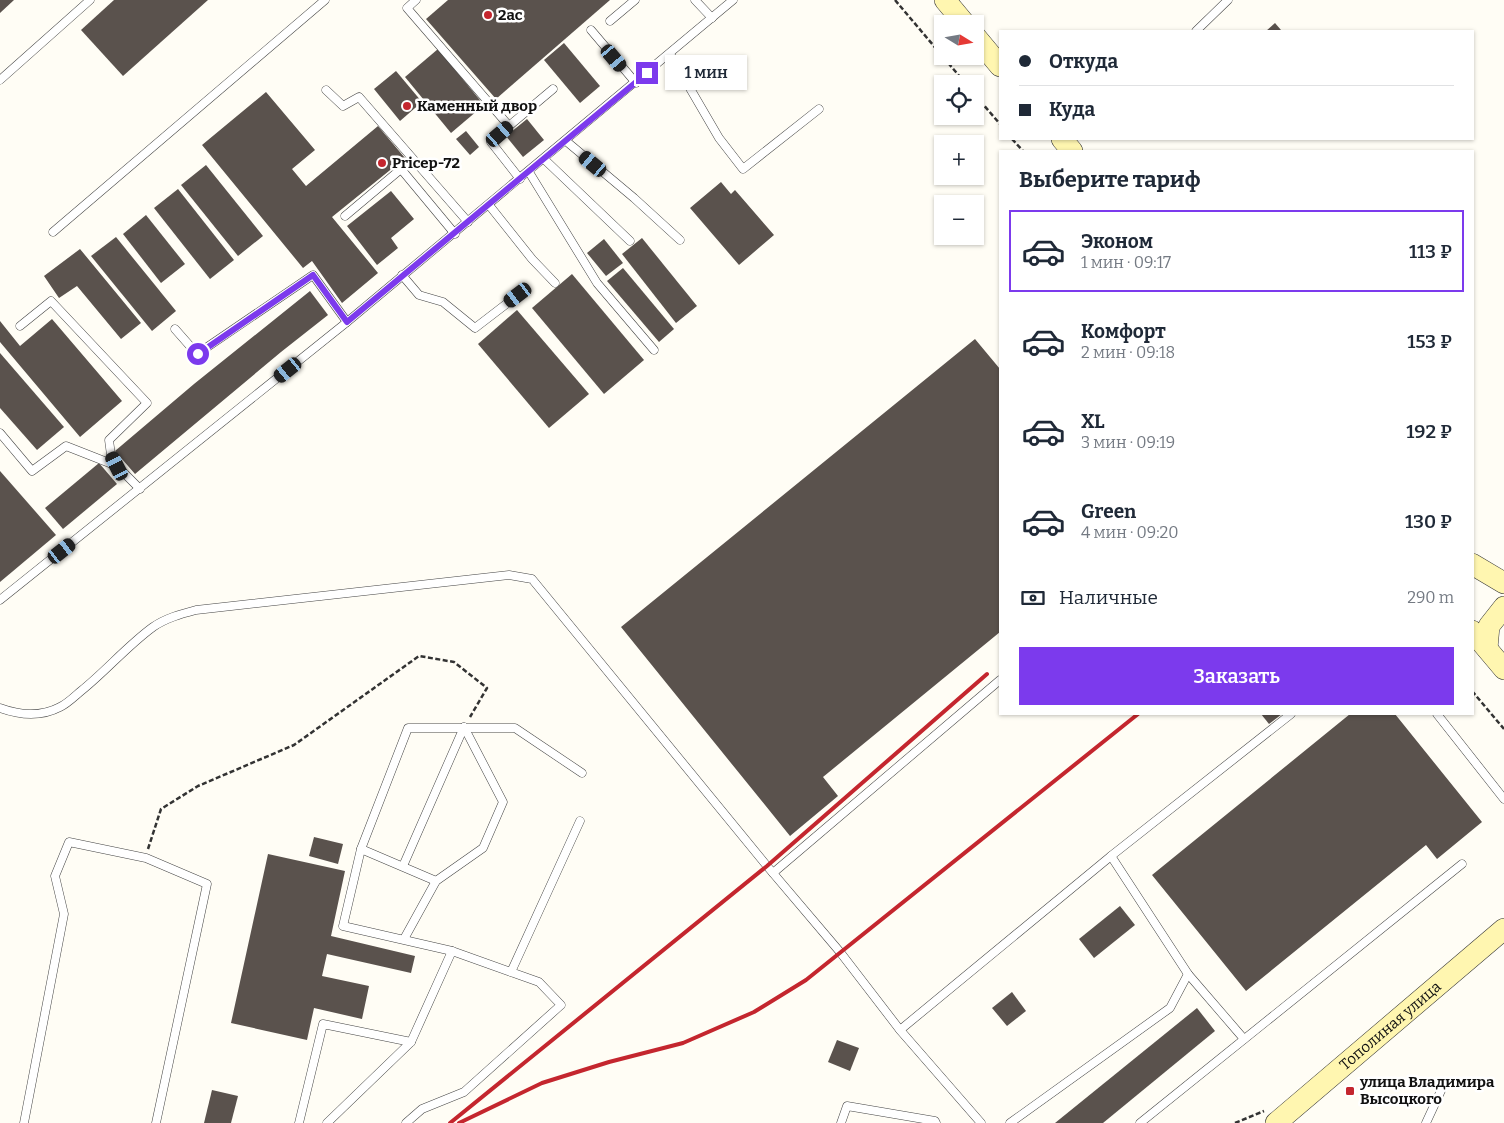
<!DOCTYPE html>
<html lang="ru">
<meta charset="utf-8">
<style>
:root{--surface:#fff;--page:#f6f6f7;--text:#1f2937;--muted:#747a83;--line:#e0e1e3;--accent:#7c3aed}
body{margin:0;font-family:Bitter,serif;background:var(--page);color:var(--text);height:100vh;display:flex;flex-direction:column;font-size:19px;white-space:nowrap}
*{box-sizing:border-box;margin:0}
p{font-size:16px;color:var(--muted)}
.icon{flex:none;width:28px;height:28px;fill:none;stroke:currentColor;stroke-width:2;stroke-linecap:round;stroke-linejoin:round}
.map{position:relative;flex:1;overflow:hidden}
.drawer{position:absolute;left:999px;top:150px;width:475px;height:565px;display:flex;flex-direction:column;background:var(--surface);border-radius:0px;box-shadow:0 1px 4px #0004}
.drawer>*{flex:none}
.top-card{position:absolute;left:999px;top:30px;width:475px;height:110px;border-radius:0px;box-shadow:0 1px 4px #0004;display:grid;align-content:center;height:110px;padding:0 20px;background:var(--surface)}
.needle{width:32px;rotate:101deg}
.controls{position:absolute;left:934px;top:15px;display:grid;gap:10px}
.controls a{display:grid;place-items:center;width:50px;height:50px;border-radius:0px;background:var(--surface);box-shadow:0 1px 4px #0004;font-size:25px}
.end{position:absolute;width:22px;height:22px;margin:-11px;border:6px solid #7c3aed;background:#fff;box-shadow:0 0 0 2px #fff}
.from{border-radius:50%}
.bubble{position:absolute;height:35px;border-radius:0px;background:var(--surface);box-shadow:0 1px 4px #0004;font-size:16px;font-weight:600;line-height:35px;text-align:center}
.car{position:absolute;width:15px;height:30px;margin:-15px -8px;border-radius:6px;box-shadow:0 0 4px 1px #0007;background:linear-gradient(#222 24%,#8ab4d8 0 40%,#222 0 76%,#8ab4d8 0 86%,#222 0)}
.top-card b{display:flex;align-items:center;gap:18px;height:48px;font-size:19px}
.top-card b+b{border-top:1px solid var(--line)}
.top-card i{width:12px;height:12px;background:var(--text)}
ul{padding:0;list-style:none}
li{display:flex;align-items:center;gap:15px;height:82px;margin:0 10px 8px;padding:0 10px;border:2px solid transparent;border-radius:0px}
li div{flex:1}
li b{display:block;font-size:19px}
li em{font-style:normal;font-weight:600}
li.selected{border-color:var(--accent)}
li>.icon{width:45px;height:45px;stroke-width:1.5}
h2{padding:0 20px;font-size:22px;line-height:60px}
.pay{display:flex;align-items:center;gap:12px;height:55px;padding:0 20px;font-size:19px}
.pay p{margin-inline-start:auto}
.primary-button{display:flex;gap:10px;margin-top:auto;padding:10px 20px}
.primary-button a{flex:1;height:58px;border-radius:0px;background:var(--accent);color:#fff;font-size:20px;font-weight:600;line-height:58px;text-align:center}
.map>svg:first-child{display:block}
.building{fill:#5a524d}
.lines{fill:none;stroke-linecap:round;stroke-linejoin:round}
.service-casing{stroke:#444;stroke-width:9}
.secondary-casing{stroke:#333;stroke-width:22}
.path{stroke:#333;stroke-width:2.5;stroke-dasharray:5 2.5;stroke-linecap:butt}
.service{stroke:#fff;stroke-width:8}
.secondary{stroke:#fff6b0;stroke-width:21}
.rail{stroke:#c4262e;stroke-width:4}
.route{stroke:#7c3aed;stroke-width:6}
.poi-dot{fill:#c4262e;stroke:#fff;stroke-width:2}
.labels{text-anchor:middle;stroke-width:5;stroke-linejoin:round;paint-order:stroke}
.poi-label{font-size:15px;font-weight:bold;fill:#111;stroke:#fff;text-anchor:start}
.street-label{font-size:15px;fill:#111;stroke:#fff}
</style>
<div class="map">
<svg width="1504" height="1123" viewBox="0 0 1504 1123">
<rect width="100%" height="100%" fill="#fffdf5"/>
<g class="building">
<polygon points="0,0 14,0 0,13"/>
<polygon points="114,0 208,0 123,76 81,30"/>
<polygon points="448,0 610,0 496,99 426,19"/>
<polygon points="1275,23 1281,30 1279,31 1266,31"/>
<polygon points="564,43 600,86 580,103 544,60"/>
<polygon points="438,49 484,105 451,133 405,77"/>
<polygon points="396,71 422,102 400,121 374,89"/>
<polygon points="266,92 315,150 292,169 306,186 378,126 405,158 332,217 378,273 342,303 312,261 303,268 202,145"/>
<polygon points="527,119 544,140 523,157 506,136"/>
<polygon points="466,131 479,147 470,155 456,139"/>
<polygon points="206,165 263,236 238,256 181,185"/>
<polygon points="721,182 731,194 735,190 774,235 739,265 690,208"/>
<polygon points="178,189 234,260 210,279 154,208"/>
<polygon points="391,191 414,219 391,238 398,248 377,265 347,226"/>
<polygon points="146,215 185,264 161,283 123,234"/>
<polygon points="116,237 176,311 152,331 91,256"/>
<polygon points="642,238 697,306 676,323 622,254"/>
<polygon points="604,239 623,263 606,276 587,253"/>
<polygon points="80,249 141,323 121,339 77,286 59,298 44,276"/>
<polygon points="623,268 674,329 659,342 607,281"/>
<polygon points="572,274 644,360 604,394 532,308"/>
<polygon points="310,291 328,315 281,352 135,474 115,451 194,384"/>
<polygon points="517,310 589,394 549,428 478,344"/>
<polygon points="52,319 122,401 80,437 0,342 0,321 20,346"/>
<polygon points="975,339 1000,369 1000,632 823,777 838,796 790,836 621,627"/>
<polygon points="0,353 64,427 37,450 0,408"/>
<polygon points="99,463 117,484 63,529 45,508"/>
<polygon points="0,471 56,535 0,582"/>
<polygon points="1261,714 1282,714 1269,724"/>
<polygon points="1350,714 1395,714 1482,822 1437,859 1426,845 1246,991 1152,875"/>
<polygon points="314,837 343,844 338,864 309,856"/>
<polygon points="268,854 345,871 331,936 415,956 411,973 327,954 322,976 369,986 362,1019 314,1008 307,1040 231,1023"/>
<polygon points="1120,906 1135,925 1094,958 1079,939"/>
<polygon points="1012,992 1026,1011 1007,1026 992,1008"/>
<polygon points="1197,1008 1215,1031 1103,1123 1055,1123"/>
<polygon points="837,1040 859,1048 850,1071 828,1062"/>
<polygon points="212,1090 238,1096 231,1123 204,1123"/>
</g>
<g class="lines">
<g class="service-casing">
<g id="service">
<polyline points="416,0 407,8 509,126 553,89"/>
<polyline points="695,0 712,18"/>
<polyline points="610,21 635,0"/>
<polyline points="591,30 636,83"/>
<polyline points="1196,31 1228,0"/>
<polyline points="670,54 719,138 743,169 819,109"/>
<polyline points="0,80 90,0"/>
<polyline points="326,90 343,106 359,97 468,222"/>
<polyline points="509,126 491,142 520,179"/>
<polyline points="566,141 634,198 680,240"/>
<polyline points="544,159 630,241"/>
<polyline points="529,172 597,283 654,350"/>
<polyline points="489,205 532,259 555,283"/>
<polyline points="345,216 401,169 455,234"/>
<polyline points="53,232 325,0"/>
<polyline points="402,275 419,295 443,302 475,328 518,295"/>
<polyline points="20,326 51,301 147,403 109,440 111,455 117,466"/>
<polyline points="175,329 197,354 313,275 347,322"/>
<polyline points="0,433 32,471 66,446 117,466 140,489"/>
<polyline points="0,600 347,322 733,0"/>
<path d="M0,708C19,715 41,717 60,707C67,704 75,696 81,691C106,671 127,646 153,627C166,618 181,614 196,610L509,575L532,579L767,866L840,952L900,1030L981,1123"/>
<polyline points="1437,714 1504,799"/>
<polyline points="361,849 436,881"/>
<polyline points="1111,856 1291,714"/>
<polyline points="403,866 464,727"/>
<polyline points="773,873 1000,680"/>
<polyline points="404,939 436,881 483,848 503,802 464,727"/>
<polyline points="452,951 343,926 361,849 408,728 515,728 582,773"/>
<polyline points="511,972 580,821"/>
<polyline points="900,1030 1111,856 1188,974 1244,1039"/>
<polyline points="24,1123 64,914 55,876 69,842 146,858 207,884 156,1123"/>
<polyline points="299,1123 323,1024 411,1042"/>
<polyline points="327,1123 411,1042 452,951 539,982 561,1005 464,1092 422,1109 406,1123"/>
<polyline points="841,1123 847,1106 935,1121 936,1123"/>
<polyline points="1010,1123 1170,1008 1188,974"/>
<polyline points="1140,1123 1462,864"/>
<polyline points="1426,1123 1445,1082"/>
</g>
</g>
<g class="secondary-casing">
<g id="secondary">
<polyline points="945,0 965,24"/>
<polyline points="975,36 1000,66"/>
<polyline points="1062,139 1072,151"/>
<polyline points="1472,564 1504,583"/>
<polyline points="1472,631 1504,669"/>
<polyline points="1487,648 1489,626 1504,607"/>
<path id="s1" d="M1276,1123L1504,929"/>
</g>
</g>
<g class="path">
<polyline points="895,0 966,84"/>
<polyline points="975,95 1000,124"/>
<polyline points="1012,139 1023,151"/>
<polyline points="1472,691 1504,729"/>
<polyline points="148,849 161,809 198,786 294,745 419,656 454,662 487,688 470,717"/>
<polyline points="1235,1123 1264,1111"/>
</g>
<use href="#service" class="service"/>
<use href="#secondary" class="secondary"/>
<g class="rail">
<polyline points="450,1123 767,866 987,674"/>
<polyline points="459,1123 542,1083 609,1062 683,1043 754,1012 806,980 1138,714"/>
</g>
</g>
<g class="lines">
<polyline class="route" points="198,354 313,275 347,322 647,73"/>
</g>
<g class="poi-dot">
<circle cx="488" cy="15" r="5"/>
<circle cx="407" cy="106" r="5"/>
<circle cx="382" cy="163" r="5"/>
<rect x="1345" y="1086" width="10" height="10" rx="2.5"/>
</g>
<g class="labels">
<g class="poi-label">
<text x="498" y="20">2ас</text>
<text x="417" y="111">Каменный двор</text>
<text x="392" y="168">Pricep-72</text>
<text x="1360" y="1087">улица Владимира<tspan x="1360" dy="17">Высоцкого</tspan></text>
</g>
<g class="street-label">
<text dy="5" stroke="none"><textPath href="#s1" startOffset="150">Тополиная улица</textPath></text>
</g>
</g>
</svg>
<div class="controls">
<a><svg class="needle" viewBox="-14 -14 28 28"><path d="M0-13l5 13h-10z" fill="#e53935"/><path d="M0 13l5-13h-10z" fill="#747a83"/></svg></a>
<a><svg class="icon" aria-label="locate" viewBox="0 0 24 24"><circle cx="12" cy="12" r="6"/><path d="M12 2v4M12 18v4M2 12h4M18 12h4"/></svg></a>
<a>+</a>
<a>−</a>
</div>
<i class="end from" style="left:198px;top:354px"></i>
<i class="end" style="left:647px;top:73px"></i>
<div class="bubble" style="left:665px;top:55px;width:82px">1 мин</div>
<i class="car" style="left:614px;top:58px;rotate:140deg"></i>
<i class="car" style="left:500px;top:134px;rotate:49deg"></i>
<i class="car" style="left:593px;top:164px;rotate:310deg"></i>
<i class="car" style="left:518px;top:295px;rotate:233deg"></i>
<i class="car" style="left:288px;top:370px;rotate:231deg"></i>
<i class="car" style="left:117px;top:466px;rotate:333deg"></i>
<i class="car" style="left:62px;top:551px;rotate:52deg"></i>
<div class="top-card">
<b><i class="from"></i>Откуда</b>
<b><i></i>Куда</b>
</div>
<section class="drawer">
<h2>Выберите тариф</h2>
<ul>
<li class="selected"><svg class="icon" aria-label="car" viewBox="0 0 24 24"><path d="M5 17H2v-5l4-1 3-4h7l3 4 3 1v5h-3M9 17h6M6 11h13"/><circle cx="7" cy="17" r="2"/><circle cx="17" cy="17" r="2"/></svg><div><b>Эконом</b><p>1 мин · 09:17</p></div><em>113 ₽</em></li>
<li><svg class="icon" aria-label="car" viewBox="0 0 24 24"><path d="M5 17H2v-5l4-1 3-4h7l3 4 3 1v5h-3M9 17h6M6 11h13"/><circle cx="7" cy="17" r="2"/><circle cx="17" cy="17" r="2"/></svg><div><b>Комфорт</b><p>2 мин · 09:18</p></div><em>153 ₽</em></li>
<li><svg class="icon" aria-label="car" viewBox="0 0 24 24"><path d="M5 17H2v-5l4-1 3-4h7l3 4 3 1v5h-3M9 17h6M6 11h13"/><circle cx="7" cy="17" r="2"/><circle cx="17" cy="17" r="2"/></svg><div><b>XL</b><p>3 мин · 09:19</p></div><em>192 ₽</em></li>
<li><svg class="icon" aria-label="car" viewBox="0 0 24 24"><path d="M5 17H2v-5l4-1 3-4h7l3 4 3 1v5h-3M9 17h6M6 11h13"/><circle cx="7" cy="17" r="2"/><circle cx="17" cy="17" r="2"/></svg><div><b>Green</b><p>4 мин · 09:20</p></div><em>130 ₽</em></li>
</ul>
<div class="pay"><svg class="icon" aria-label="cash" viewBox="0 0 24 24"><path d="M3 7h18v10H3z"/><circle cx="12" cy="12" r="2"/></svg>Наличные<p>290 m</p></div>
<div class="primary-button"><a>Заказать</a></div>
</section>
</div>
